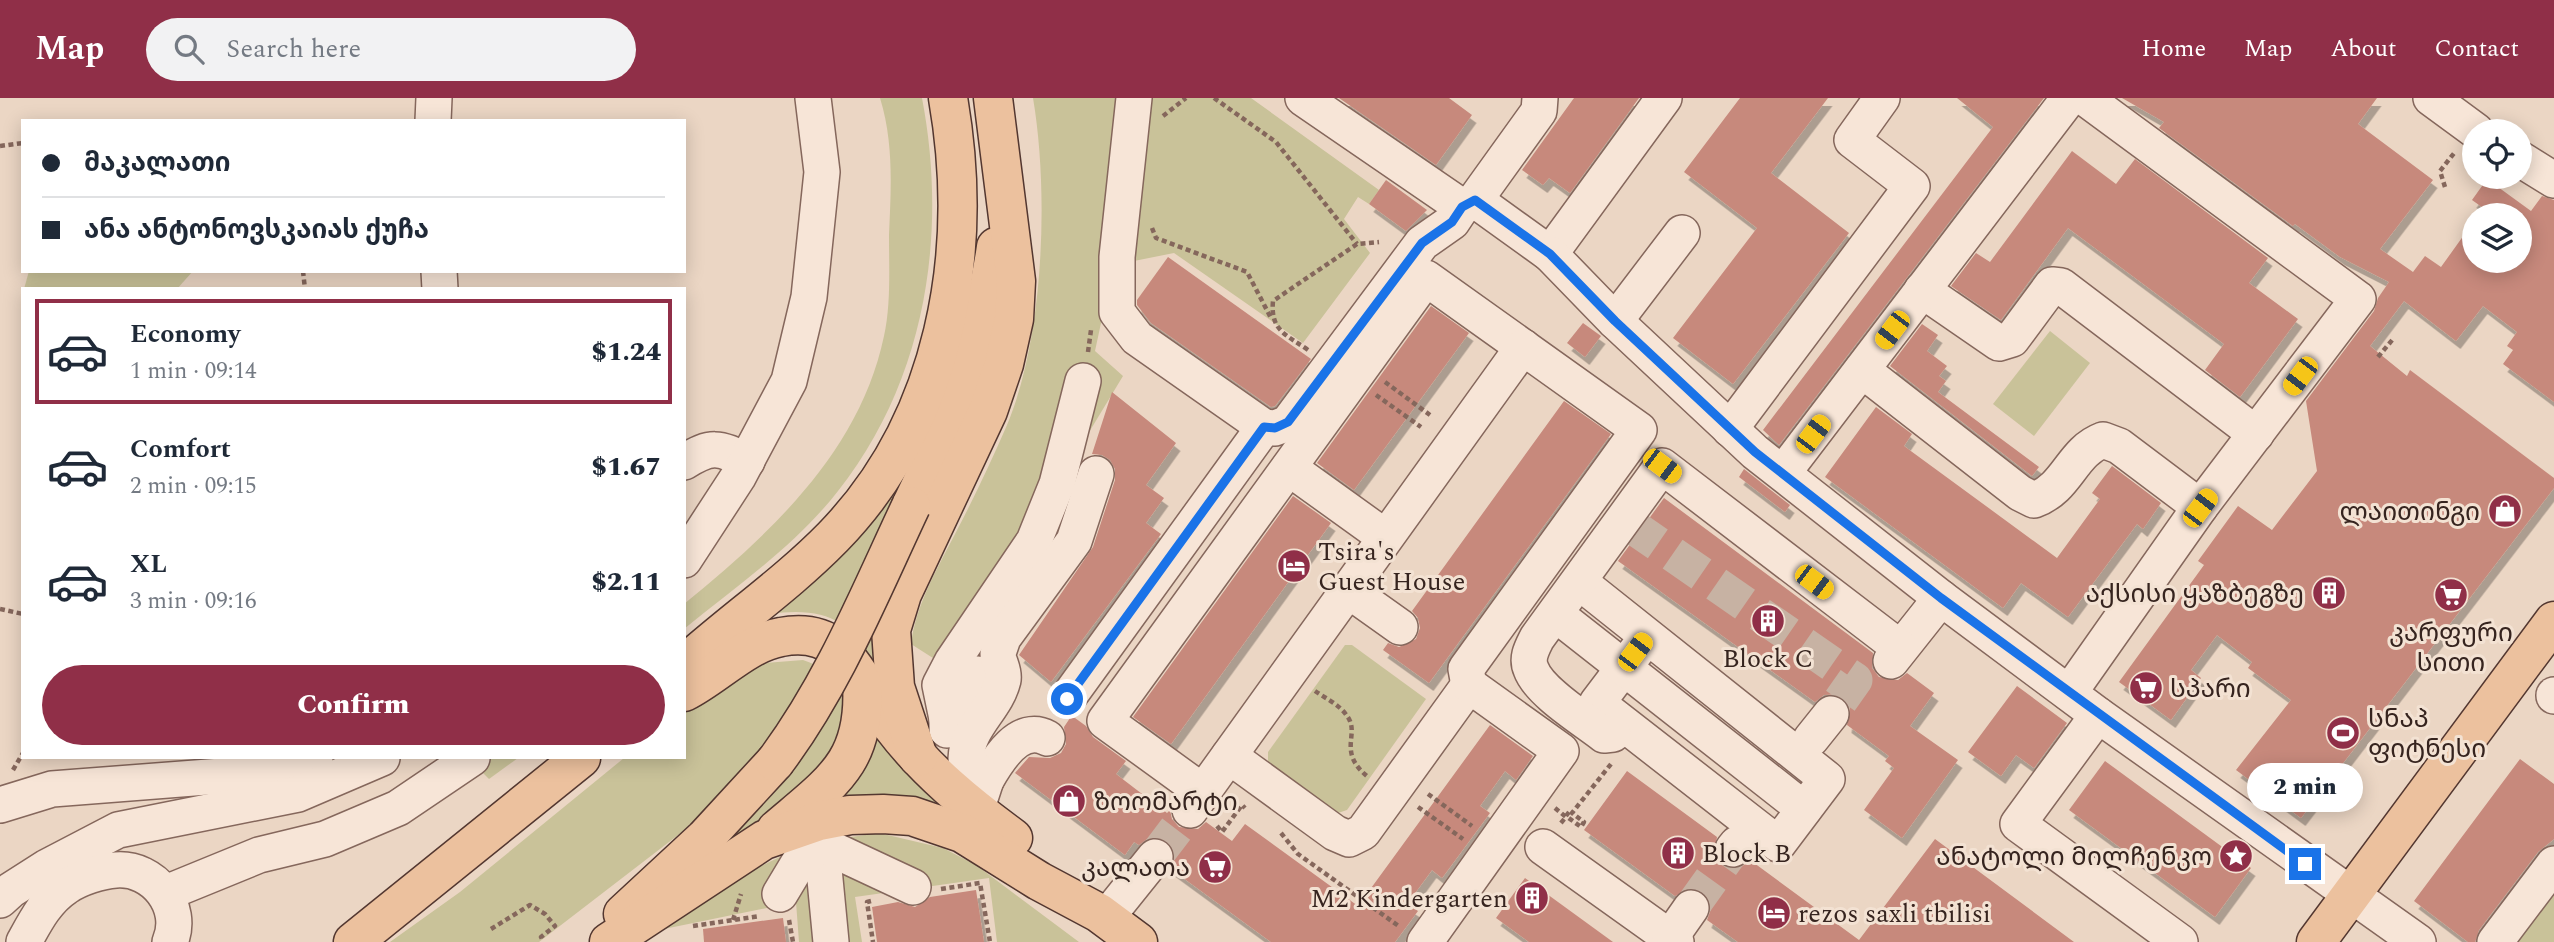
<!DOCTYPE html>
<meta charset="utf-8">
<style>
:root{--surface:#fff;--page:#f2f2f3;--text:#1f2937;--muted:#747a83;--line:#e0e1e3;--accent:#902f48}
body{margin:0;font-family:Spectral,"Noto Sans Georgian",serif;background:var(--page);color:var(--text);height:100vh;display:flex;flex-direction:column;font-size:26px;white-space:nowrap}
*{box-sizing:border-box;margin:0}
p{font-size:23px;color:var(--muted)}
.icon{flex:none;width:38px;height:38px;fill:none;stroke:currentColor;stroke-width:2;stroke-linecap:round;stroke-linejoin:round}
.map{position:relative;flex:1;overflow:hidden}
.details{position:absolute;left:21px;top:189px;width:665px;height:472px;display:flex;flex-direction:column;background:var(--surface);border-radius:0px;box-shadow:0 4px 18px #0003}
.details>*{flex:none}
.banner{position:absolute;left:21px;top:21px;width:665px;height:154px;border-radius:0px;box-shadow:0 4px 18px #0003;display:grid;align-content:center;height:154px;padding:0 21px;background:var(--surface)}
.tools{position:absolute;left:2462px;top:21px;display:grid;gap:14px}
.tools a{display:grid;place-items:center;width:70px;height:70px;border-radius:50%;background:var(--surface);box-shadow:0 4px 18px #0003;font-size:35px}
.end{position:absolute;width:32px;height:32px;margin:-16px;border:9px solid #1a73e8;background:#fff;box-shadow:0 0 0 4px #fff}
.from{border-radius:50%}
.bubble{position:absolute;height:49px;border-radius:24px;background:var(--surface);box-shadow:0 4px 18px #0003;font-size:23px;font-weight:800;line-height:49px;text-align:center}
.car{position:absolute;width:21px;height:42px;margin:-21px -10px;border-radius:9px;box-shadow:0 0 5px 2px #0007;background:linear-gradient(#f5c518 24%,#345 0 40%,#f5c518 0 76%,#345 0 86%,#f5c518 0)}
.banner b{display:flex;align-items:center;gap:24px;height:66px;font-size:26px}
.banner b+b{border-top:2px solid var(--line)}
.banner i{width:18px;height:18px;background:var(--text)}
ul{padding:12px 0 0;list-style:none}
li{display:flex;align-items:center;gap:21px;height:105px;margin:0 14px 10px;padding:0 7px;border:4px solid transparent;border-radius:0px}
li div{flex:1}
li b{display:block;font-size:26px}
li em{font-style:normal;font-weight:800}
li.current{border-color:var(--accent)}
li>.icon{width:63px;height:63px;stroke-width:1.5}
.button{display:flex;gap:14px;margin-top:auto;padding:14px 21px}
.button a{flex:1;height:80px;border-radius:42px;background:var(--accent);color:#fff;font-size:28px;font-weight:800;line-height:80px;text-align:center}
header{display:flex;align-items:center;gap:42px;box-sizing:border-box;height:98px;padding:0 35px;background:var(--accent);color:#fff}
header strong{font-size:33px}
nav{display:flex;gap:38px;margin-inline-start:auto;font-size:24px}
.search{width:490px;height:63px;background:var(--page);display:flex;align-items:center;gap:18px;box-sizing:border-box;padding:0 24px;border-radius:38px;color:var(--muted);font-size:26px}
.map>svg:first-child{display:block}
.green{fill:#c9c299}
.building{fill:#c7897c;filter:url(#shadow)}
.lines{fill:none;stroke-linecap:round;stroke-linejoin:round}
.minor-tunnel{stroke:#c7b2a3;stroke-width:35;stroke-dasharray:35 18;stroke-linecap:butt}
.minor-casing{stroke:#85675c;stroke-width:38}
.major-casing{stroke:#533730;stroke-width:41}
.path{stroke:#85675c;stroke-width:4.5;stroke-dasharray:5 3.5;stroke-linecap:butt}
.minor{stroke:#f7e5d7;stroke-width:35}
.major{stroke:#ecc19e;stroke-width:38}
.major-bridge-casing{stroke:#533730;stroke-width:41;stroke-linecap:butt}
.major-bridge{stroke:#ecc19e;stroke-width:38}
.route{stroke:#1a73e8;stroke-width:9}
.labels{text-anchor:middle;stroke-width:6;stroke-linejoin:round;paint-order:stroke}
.poi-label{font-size:26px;fill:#36241f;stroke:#f3e2d3;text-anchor:start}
</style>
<header>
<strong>Map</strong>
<div class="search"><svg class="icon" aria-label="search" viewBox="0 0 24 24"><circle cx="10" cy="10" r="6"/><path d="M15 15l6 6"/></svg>Search here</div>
<nav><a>Home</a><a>Map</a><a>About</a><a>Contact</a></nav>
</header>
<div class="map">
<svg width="2554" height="844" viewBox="0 0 2554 844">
<defs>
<filter id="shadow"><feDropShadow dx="4.5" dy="8" stdDeviation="0" flood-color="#0004"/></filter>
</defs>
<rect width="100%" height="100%" fill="#ebd6c4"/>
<g class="green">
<path d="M880,0H922C948,136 926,282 838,393C796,447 737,488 684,531V506C771,435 860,353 884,238C891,207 889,170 889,137C891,91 894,45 880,0Z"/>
<path d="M1033,0H1251L1379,92L1369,106L1358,99L1344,121L1370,155L1303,245L1174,155L1124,165L1107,197L1095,253L1123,278L947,569L911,546C916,507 936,473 954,438C973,402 991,364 1007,327C1044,239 1049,94 1033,0Z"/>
<polygon points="29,173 193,173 177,191 24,191"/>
<polygon points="2050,233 2090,265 2034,338 1993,306"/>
<path d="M916,349L891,407L879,554L873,567C849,518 821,509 768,516Z"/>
<polygon points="1345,547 1352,547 1426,601 1347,712 1338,715 1274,673 1268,663 1268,654"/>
<path d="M803,562C837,573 845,592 852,626L799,695L720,754L710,707L682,734L539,844H390L460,794L624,660H684V611L754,566Z"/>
<polygon points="872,631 956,718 822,704"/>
<polygon points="490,660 518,660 489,681 477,669"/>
<polygon points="879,735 943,750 976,767 1079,844 997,844 989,780 855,799 862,844 799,844 796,804 664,831 757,770 809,745"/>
<polygon points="2554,790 2554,844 2513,844"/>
</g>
<g class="building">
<polygon points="1339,0 1449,0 1472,17 1436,67"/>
<polygon points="1574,0 1639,0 1570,95 1549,80 1543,87 1522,72"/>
<polygon points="1740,0 1828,0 1771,75 1849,135 1733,286 1673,240 1757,130 1684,74"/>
<polygon points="1957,0 2044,0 1779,347 1763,332 1993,29"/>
<polygon points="2122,0 2377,0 2358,26 2433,82 2380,151 2413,174 2425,158 2441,169 2474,123 2474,163 2520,163 2520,117 2493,117 2472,102 2487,81 2531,113 2542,98 2554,102 2554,304 2503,266 2513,252 2507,248 2517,234 2483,208 2456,243 2404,203 2370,248 2407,278 2410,272 2554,380 2554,390 2301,720 2236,672 2291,602 2248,570 2252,564 2217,537 2191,572 2201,580 2171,622 2119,584 2204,467 2198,463 2238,408 2272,432 2317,373 2306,303 2374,213 2378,200 2389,184 2340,159 2295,126 2293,128 2159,30 2164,24"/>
<polygon points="2072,53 2116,86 2135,61 2268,160 2249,185 2298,221 2240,299 2205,272 2224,246 2068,130 2001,222 1951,188 1976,155 1990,164"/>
<polygon points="1386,82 1427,112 1406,133 1369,106"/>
<polygon points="1168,159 1311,261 1275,308 1271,309 1151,225 1137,207 1137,202"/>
<polygon points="1431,208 1469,235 1354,392 1317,365"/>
<polygon points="1583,225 1601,238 1585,259 1567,245"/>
<polygon points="1922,226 1938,237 1927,253 1947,268 1939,278 1946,283 1938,294 2039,369 2032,378 1890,268"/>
<polygon points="1112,294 1176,345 1146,387 1164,400 1146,425 1161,436 1051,584 1019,557 1093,449 1115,382 1115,371 1110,362 1102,357 1092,356"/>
<polygon points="1564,303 1611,336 1429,585 1383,552 1388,545 1399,549 1416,541 1420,530 1418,520 1412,513"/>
<polygon points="1876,309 1912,336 1904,348 2057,460 2100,401 2092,395 2112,368 2161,405 2143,431 2137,426 2068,519 2021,485 2003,510 1825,379"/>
<polygon points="1744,371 1790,407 1785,414 1739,379"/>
<polygon points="1293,398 1331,425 1171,646 1133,619"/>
<polygon points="1664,400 1873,555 1872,570 1879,579 1898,582 1907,575 1934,595 1910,628 1958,662 1902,740 1864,712 1894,670 1885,663 1889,658 1847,627 1850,609 1844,601 1835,596 1824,597 1815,604 1618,463"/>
<polygon points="2017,588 2067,625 2034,670 2016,657 2001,678 1968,654"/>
<polygon points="1070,620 1075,620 1086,628 1093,639 1126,663 1116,676 1167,715 1170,712 1172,721 1179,729 1198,731 1206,724 1232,743 1245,726 1358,808 1490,627 1533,658 1516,682 1505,673 1480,708 1490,715 1442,780 1432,772 1407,806 1418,813 1395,844 1271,844 1171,771 1174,752 1167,743 1157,739 1147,741 1139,747 1134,744 1125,757 1015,675 1029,659 1050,660 1061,655 1066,646 1064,629"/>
<polygon points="2520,661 2554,686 2554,741 2538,754 2479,832 2475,844 2468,844 2414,803"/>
<polygon points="2105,663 2251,770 2215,819 2069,712"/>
<polygon points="1627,673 1717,739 1714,758 1721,767 1740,770 1750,762 1859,842 1935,741 2074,844 1738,844 1707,822 1711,811 1703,794 1692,790 1675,798 1584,732"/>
<polygon points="1525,780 1613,844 1529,844 1496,820"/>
<polygon points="976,792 984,844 877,844 872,809 898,804 915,809 930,799"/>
<polygon points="783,820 786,844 704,844 703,831"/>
</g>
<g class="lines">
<g class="minor-tunnel">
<polyline points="1629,426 1855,582 1831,616"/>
<polyline points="1737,746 1811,641"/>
<polyline points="1155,759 1190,713"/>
<polyline points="1691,810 1733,751"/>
</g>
<g class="minor-casing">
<g id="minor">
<polyline points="1134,0 1117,159 1117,214 1137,240 1264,329"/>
<polyline points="1303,0 1462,109 1475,102 1539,13 1540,0"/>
<polyline points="2431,0 2476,33"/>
<polyline points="433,23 434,0"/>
<polyline points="2520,61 2554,82"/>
<polyline points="1475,102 1550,156 1664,0"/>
<polyline points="1550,156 1615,223 1755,354 1941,500 2098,617 2418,844"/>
<polyline points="439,173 440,191"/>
<polyline points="1922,192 1999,245 2012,241 2052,187 2061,188 2256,336"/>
<polyline points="1615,223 1682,135"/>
<path d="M1862,272L2020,395L2034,402C2068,390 2071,354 2103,342L2119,348L2200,409"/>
<polyline points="1730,331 1912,88 1852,42 1882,0"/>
<path d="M684,364C712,347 718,349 747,363"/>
<polyline points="1289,370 1385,439"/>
<polyline points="1783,375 2069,0"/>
<polyline points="684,462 738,379 789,283 809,199 822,74 813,0"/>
<polyline points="1587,490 1827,681 1778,746 1597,605 1647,539"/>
<polyline points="1348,492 1400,529"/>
<polyline points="1562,521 1804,711"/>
<polyline points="1891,563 1941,500"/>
<polyline points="2069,595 2200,409 2358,201 2085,0"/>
<polyline points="2554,597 2554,598"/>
<polyline points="1067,601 1264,329 1275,330 1288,325 1422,145 1452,124 1462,109"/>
<polyline points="2098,617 2018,726 2180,844"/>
<polyline points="947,621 940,587 952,564 1034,443 1057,386 1083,283"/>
<polyline points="947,632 947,621 978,576"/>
<path d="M1613,636L1604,637C1585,622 1539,594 1531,571C1526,560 1532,550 1537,540L1662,368L1900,550"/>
<polyline points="1811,641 1831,616"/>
<polyline points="1229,658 1335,735 1349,741 1363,734 1469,587"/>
<path d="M986,682C998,661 1020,625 1047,640"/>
<polyline points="1203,694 1105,623 1426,180 1639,332 1466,571 1469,587 1561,653 1425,844"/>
<polyline points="0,707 52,691 273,674 315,660"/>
<polyline points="1190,712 1523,249"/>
<path d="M976,713L986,682L966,661C967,628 996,611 1003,582C1005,573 998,564 998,556C999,551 1002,544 1003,540L1074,443L1096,376"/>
<polyline points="820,729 831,844"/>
<polyline points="1543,749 1676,844"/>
<polyline points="1733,751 1737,746"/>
<polyline points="166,795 259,757 325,741 398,710 472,660"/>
<polyline points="780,796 798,766 821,746 913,789"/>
<polyline points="0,802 11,792 47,769 118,732 298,696 382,660"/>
<polyline points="1106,820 1155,759"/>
<polyline points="1670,840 1691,810"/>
<path d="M24,844C35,824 46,802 66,789C79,780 101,773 116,772C154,769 185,809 170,844"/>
<polyline points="2495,844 2554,766"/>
</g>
</g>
<g class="major-casing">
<g id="major">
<path d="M911,408C955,317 981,250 996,149"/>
<path d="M684,567C733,523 787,486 833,439C946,323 975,155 948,0"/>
<path d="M684,594C716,578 746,545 781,539C801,535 820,537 837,550C854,563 877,608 892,628C926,673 968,707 1013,740"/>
<polyline points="918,659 895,589 891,532 902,496 988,313 1004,266 1014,221 1016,183 993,0"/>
<path d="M776,732C832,684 867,664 862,585"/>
<polyline points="623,816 705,740 775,664"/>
<polyline points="353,844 581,660"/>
<polyline points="609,844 764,742 819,723 850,717 883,716 912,718 962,735 1039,783 1099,815 1138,844"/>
<polyline points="2316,844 2554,523"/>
</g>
</g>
<g class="path">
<polyline points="1214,0 1276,44 1357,146"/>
<polyline points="1163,18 1186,0"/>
<polyline points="0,48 23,45"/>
<polyline points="2445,89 2440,73 2455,54"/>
<polyline points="1152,130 1156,140 1247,174 1271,220"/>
<polyline points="303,173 305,191"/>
<path d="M1308,252C1287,237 1270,233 1273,203L1357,146L1379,144"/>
<polyline points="1088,254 1091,232"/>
<polyline points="2378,259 2393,241"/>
<polyline points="1385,284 1430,317"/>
<polyline points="1376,297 1421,329"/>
<polyline points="0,511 23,516"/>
<path d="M1315,593C1325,600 1340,607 1347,618C1361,636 1336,653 1368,679"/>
<polyline points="13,672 23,655"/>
<polyline points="1428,696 1472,728"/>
<polyline points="1418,709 1463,741"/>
<polyline points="1555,710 1566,719 1560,726"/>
<polyline points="1569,714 1566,718 1581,729 1584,724 1572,715 1611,666"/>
<polyline points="1217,728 1222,734 1242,707 1245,710"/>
<polyline points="1281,735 1298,756 1400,829"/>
<polyline points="941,791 980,785 990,844"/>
<polyline points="871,803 867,804 873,844"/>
<polyline points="733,822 741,796"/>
<polyline points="789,822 793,844"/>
<polyline points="693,828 760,818"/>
<polyline points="491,831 530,807 545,816 555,828 541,839 542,841"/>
</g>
<use href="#minor" class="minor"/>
<use href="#major" class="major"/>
<g class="major-bridge-casing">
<path id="major-bridge" d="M775,664C833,587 870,495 911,408"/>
</g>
<use href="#major-bridge" class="major-bridge"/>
</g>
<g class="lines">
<polyline class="route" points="1067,601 1264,329 1275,330 1288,324 1422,145 1452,124 1462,109 1475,102 1550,156 1615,223 1755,354 1941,500 2305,766"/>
</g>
<defs>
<g id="shop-disc" transform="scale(1.75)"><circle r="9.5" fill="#902f48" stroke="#f3e2d3"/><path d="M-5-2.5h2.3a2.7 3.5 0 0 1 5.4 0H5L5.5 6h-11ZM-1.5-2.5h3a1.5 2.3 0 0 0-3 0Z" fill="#fff"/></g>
<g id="hotel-disc" transform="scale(1.75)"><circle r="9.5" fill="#902f48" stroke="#f3e2d3"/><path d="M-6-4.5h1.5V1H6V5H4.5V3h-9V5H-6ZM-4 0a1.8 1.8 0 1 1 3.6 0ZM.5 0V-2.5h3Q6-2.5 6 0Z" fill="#fff"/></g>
<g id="building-disc" transform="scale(1.75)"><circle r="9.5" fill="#902f48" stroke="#f3e2d3"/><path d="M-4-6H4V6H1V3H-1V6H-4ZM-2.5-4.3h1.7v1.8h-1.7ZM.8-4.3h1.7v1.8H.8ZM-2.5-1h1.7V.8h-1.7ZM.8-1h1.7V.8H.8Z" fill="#fff"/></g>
<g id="supermarket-disc" transform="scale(1.75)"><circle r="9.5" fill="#902f48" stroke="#f3e2d3"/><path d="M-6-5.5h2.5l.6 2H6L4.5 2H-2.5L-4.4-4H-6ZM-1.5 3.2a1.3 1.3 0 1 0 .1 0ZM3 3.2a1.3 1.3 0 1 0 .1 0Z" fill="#fff"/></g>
<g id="stadium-disc" transform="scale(1.75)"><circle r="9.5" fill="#902f48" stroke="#f3e2d3"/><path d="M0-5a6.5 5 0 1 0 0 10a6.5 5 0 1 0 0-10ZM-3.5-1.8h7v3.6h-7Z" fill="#fff"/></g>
<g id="sight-disc" transform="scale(1.75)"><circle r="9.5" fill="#902f48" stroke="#f3e2d3"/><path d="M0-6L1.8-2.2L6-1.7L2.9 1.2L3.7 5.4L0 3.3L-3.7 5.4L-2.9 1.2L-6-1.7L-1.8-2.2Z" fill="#fff"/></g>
</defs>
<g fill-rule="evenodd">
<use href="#shop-disc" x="2505" y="413"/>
<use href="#hotel-disc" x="1294" y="468"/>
<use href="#building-disc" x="2329" y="495"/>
<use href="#supermarket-disc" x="2451" y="497"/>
<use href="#building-disc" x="1768" y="523"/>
<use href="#supermarket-disc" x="2146" y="590"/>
<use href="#stadium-disc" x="2343" y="635"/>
<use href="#shop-disc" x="1069" y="703"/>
<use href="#building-disc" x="1678" y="755"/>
<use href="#sight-disc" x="2236" y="758"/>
<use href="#supermarket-disc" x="1215" y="769"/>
<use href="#building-disc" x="1532" y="800"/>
<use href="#hotel-disc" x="1774" y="815"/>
</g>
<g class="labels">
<g class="poi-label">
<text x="2480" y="422" text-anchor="end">ლაითინგი</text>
<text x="1318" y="462">Tsira's<tspan x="1318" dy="30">Guest House</tspan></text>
<text x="2304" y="504" text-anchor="end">აქსისი ყაზბეგზე</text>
<text x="2451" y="543" text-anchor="middle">კარფური<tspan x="2451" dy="30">სითი</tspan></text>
<text x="1768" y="569" text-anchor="middle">Block C</text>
<text x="2170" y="599">სპარი</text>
<text x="2368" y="629">სნაპ<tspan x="2368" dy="30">ფიტნესი</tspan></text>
<text x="1094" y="712">ზოომარტი</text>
<text x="1702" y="764">Block B</text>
<text x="2212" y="767" text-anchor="end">ანატოლი მილჩენკო</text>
<text x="1190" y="778" text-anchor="end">კალათა</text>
<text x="1508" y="809" text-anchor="end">M2 Kindergarten</text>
<text x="1798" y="824">rezos saxli tbilisi</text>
</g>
</g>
</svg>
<div class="tools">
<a><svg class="icon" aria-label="locate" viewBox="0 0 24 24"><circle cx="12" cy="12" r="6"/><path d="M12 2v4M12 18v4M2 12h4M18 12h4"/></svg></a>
<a><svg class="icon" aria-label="layers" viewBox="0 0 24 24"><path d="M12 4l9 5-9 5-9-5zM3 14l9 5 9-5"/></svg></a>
</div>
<i class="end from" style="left:1067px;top:601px"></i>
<i class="end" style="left:2305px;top:766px"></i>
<div class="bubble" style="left:2247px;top:665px;width:116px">2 min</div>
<i class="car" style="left:1892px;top:232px;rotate:217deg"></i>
<i class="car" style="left:2300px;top:278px;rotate:217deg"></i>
<i class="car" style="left:1813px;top:336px;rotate:37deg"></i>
<i class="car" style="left:1662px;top:368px;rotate:127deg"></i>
<i class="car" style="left:2200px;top:410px;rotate:37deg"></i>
<i class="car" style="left:1814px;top:484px;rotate:127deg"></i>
<i class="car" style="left:1635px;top:554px;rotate:37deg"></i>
<div class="banner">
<b><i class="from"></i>მაკალათი</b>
<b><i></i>ანა ანტონოვსკაიას ქუჩა</b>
</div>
<section class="details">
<ul>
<li class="current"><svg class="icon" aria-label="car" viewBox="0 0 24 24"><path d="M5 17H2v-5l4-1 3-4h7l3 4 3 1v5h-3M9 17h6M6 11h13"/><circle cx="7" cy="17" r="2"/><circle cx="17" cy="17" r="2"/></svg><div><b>Economy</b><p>1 min · 09:14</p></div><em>$1.24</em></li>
<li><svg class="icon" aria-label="car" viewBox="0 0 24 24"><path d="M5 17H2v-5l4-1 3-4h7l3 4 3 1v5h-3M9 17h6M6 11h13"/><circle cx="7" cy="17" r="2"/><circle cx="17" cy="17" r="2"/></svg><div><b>Comfort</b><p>2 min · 09:15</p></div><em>$1.67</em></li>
<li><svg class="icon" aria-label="car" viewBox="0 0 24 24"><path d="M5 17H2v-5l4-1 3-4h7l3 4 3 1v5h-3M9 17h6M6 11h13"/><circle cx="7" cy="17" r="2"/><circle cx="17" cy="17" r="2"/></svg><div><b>XL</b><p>3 min · 09:16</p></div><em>$2.11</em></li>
</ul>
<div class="button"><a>Confirm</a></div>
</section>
</div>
